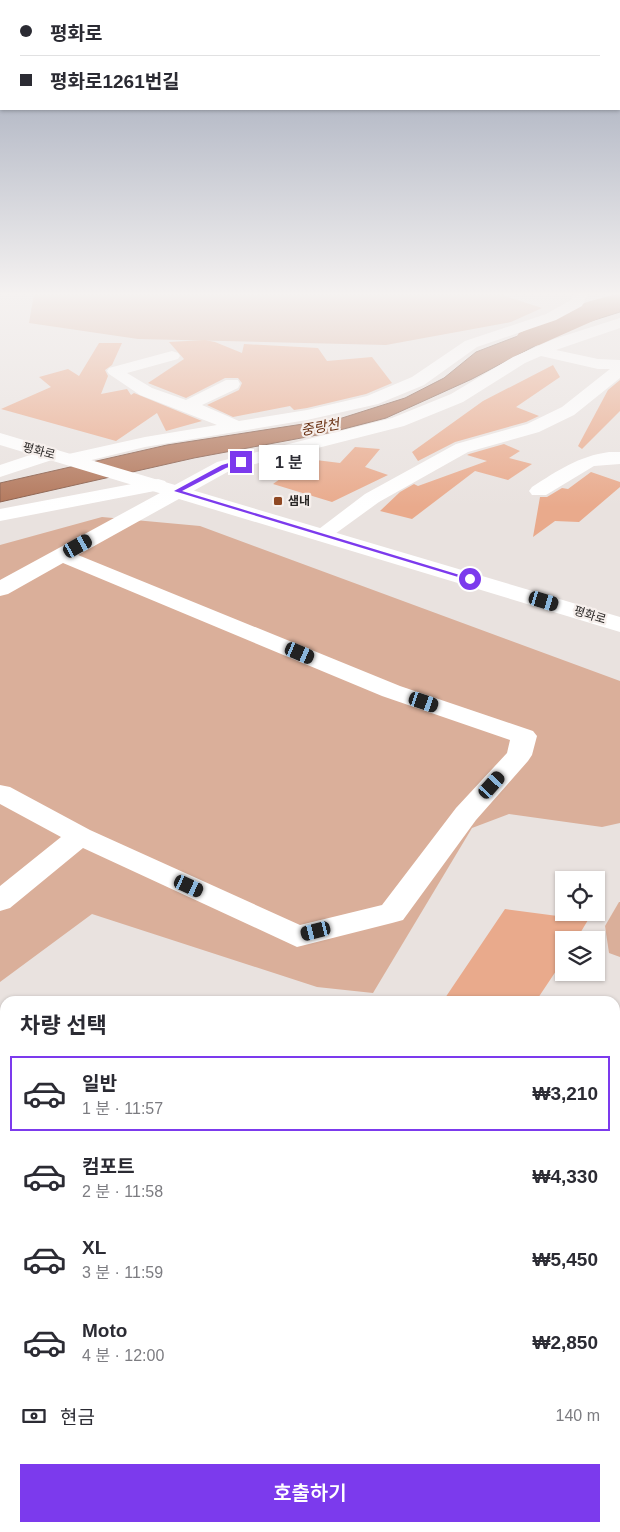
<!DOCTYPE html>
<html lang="ko">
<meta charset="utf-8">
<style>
:root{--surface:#fff;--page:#f7f7f7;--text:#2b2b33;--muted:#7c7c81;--line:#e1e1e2;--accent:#7c3aed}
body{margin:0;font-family:Helvetica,"Noto Sans KR",sans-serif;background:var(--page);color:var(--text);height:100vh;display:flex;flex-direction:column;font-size:19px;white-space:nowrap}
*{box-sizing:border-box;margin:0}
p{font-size:16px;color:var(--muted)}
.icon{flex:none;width:28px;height:28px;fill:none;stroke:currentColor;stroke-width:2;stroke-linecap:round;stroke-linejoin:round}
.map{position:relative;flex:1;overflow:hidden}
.drawer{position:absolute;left:0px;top:996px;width:620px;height:536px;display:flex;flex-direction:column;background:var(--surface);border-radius:15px 15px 0 0;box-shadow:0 1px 4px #0004}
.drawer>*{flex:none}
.hud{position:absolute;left:0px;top:0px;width:620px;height:110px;box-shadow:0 1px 4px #0004;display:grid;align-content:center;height:110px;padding:0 20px;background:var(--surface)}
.buttons{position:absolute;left:555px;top:871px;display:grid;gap:10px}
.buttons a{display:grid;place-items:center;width:50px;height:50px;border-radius:0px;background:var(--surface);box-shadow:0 1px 4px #0004;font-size:25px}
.end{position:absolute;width:22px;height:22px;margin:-11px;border:6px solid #7c3aed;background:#fff;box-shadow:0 0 0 2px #fff}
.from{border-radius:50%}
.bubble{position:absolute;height:35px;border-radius:0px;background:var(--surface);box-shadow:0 1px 4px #0004;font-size:16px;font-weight:600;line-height:35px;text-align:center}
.car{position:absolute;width:15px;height:30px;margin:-15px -8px;border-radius:6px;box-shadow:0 0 4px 1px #0007;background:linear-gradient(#222 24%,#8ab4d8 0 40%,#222 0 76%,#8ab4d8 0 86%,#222 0)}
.hud b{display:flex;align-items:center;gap:18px;height:48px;font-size:19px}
.hud b+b{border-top:1px solid var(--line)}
.hud i{width:12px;height:12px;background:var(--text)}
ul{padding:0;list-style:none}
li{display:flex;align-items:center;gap:15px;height:75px;margin:0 10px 8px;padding:0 10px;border:2px solid transparent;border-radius:0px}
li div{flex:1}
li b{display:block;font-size:19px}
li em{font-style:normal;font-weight:600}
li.selected{border-color:var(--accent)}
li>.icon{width:45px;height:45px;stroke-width:1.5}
h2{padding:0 20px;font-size:22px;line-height:60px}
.pay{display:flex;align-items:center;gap:12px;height:55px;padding:0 20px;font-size:19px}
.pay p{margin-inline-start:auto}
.primary-button{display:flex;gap:10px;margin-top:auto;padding:10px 20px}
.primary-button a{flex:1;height:58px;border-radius:0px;background:var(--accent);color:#fff;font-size:20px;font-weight:600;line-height:58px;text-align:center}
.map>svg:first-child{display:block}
.green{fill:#daaf9a}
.water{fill:#b3785c;stroke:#8a5f4c}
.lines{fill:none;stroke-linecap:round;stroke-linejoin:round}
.river{fill:#b3785c;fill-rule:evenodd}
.building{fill:#e9aa8c}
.minor{fill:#fff;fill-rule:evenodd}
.secondary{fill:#fff;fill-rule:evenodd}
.route{fill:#7c3aed}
.poi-dot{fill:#8f4823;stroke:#f6efec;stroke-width:2}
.labels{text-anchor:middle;stroke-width:4.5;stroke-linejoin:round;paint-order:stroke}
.far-street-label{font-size:12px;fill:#292625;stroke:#f6efec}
.far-poi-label{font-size:12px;font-weight:bold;fill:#292625;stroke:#f6efec;text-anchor:start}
.far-water-label{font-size:14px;font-style:italic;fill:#693012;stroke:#f6efec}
</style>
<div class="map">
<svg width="620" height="1532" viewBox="0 0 620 1532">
<rect width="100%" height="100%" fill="#e9e2df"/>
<g class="green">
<polygon points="34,293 496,293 542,308 511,322 386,345 138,339 29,323"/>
<polygon points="102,517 200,526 620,681 620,823 602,827 509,814 472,828 373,993 317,987 92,914 0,982 0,545"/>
<polygon points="619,902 620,902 620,957 609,953 605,926"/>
</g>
<polygon class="water" points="620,301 620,312 569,328 472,379 386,418 328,433 194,458 0,502 0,483 167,445 342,418 405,398 444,378 476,352 578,313"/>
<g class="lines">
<polygon class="river" points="620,293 620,309 539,345 529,347 519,345 515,339 519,333 587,302"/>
</g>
<g class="building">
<polygon points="205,340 215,342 242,353 244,344 318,348 327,361 372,357 392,383 366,394 307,408 294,410 290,406 233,417 207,405 239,390 242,383 238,378 225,378 186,398 148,383 184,359 169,342"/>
<polygon points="99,343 122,343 112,365 105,370 108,376 101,394 127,389 131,395 134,393 202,421 166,431 157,413 116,441 1,409 51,387 39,377 68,369 79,376"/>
<polygon points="553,365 560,377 516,407 539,416 526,422 455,442 418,461 412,452 483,401"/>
<polygon points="620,380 620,411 582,449 578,446 608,390"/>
<polygon points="504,444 520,451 509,458 532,464 508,480 475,471 412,519 380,511 400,492 414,484 418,486 487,461 467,455 469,454"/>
<polygon points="355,447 380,449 365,467 388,475 332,502 273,484 308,459 340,463"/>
<polygon points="591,472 620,482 620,487 579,522 555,521 533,537 540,497 547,497 562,488 568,489"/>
<polygon points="505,909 588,920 576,940 564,940 564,959 536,1001 443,1001"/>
</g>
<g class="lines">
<g class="minor">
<polygon points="574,293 588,293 582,306 556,320 477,347 424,385 378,404 307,420 145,447 71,465 64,463 62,459 64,455 145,437 217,425 140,395 109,374 107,371 109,368 172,351 178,353 180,356 178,359 127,373 152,388 186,400 226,380 238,380 240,384 238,388 202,405 239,421 307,410 367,396 412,377 465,341 546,314 571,300"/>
<polygon points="620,318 620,328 556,350 598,359 620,360 620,378 574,415 539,432 468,452 379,502 328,539 321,541 314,539 311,535 365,494 456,444 527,424 562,407 610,369 598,369 541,356 525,363 463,402 404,426 231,470 78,555 400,686 533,731 537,736 532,755 528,761 476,820 403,920 392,923 297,947 83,848 10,908 0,911 0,886 61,837 0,804 0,785 10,787 90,830 300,925 382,905 456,808 507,753 510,740 382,696 63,563 8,594 0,596 0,580 217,462 392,418 451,394 513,357 554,339"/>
<polygon points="51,448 58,450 60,454 58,458 0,477 0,465"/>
<path d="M609,452H620V464L594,466L546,495H532L529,491L532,487C557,471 579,456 609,452Z"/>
<polygon points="158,479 165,481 168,485 165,489 0,521 0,509"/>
</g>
<polygon class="secondary" points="0,433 620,617 620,632 0,445"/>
</g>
<linearGradient id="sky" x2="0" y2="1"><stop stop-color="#939cb0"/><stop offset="0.58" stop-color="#f5f2f1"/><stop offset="1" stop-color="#f5f2f1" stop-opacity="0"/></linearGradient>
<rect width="620" height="507" fill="url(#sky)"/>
<polygon class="route" points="239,460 244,462 226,468 182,491 473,579 468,580 174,491 222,465"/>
<rect class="poi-dot" x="273" y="496" width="10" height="10" rx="2.5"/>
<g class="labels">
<g class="far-street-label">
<text transform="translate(39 451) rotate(15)" y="4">평화로</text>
<text transform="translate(590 615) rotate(17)" y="4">평화로</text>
</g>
<g class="far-poi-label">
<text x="288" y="505">샘내</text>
</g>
<g class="far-water-label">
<text transform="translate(320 427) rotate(-10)" y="5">중랑천</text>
</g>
</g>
</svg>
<div class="buttons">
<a><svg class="icon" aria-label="locate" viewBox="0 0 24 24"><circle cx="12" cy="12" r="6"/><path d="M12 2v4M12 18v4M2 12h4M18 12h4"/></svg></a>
<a><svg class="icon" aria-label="layers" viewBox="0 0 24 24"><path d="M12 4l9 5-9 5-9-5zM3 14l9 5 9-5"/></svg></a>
</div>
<i class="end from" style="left:470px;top:579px"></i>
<i class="end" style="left:241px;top:462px"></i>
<div class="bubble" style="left:259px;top:445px;width:60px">1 분</div>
<i class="car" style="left:78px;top:546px;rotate:61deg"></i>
<i class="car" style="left:544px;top:601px;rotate:107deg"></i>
<i class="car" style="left:300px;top:653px;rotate:113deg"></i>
<i class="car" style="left:424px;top:702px;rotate:109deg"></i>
<i class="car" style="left:492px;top:785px;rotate:42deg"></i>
<i class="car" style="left:189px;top:886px;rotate:115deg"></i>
<i class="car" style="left:316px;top:931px;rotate:256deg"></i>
<div class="hud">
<b><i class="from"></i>평화로</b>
<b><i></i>평화로1261번길</b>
</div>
<section class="drawer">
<h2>차량 선택</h2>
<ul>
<li class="selected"><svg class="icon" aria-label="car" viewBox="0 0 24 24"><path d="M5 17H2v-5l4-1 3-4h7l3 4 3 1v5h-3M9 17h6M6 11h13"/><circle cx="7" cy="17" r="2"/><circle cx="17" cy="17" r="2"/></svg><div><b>일반</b><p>1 분 · 11:57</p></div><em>₩3,210</em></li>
<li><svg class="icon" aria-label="car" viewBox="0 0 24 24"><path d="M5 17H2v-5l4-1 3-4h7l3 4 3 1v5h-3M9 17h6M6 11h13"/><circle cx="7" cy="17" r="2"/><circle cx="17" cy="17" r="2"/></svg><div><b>컴포트</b><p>2 분 · 11:58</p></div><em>₩4,330</em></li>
<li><svg class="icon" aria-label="car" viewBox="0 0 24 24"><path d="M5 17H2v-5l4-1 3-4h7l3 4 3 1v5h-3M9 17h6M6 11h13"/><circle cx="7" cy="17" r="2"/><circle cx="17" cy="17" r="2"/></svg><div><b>XL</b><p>3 분 · 11:59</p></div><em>₩5,450</em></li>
<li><svg class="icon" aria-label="car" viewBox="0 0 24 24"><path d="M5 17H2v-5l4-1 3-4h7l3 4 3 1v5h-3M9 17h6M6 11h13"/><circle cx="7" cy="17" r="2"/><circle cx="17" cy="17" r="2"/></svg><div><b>Moto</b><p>4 분 · 12:00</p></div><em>₩2,850</em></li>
</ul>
<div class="pay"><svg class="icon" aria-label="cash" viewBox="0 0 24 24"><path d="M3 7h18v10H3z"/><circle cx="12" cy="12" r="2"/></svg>현금<p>140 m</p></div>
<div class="primary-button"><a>호출하기</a></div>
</section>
</div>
